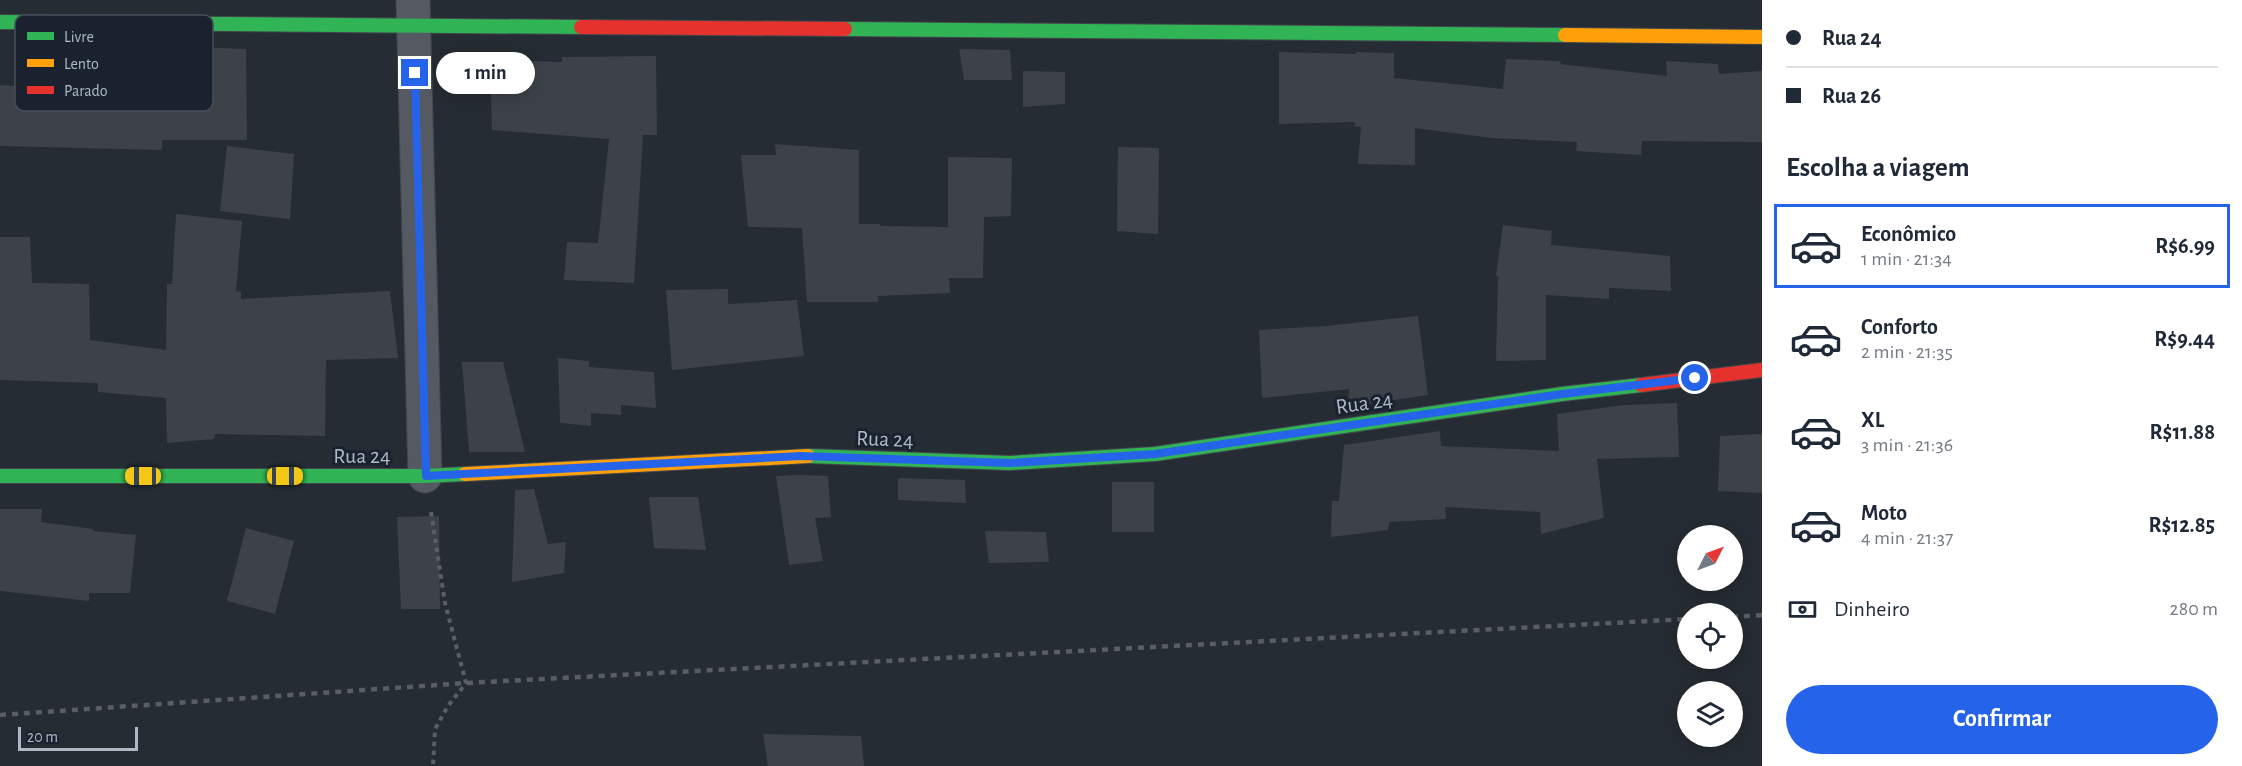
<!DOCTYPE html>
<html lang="pt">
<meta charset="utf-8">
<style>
:root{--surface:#fff;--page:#f2f2f3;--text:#1f2937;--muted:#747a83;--line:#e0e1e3;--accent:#2563eb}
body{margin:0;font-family:"Alegreya Sans",sans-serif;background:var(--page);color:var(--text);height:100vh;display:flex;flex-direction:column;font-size:22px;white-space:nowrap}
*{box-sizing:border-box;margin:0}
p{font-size:20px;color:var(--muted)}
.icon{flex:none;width:33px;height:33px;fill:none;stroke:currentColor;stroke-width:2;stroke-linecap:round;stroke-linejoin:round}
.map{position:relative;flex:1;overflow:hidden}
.details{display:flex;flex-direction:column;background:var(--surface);width:480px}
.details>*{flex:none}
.hud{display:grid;align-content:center;height:132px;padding:0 24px;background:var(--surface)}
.needle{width:39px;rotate:48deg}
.tools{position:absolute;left:1677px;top:525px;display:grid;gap:12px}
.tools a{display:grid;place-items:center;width:66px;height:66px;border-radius:50%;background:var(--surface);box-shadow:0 3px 15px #0003;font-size:30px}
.scale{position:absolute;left:18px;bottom:15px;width:120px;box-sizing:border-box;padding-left:6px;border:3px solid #aeb8c6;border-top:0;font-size:16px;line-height:21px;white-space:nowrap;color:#aeb8c6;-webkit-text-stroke:4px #19222e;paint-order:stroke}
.end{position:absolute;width:27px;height:27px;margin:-14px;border:8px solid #2563eb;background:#fff;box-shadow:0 0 0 3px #fff}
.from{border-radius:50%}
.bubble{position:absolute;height:42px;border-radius:21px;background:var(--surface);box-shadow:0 3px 15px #0003;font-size:20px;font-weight:600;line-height:42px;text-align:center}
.car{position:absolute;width:18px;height:36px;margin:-18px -9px;border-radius:8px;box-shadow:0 0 4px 2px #0007;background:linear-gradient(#f5c518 24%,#345 0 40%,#f5c518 0 76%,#345 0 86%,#f5c518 0)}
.hud b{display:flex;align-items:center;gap:21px;height:57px;font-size:22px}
.hud b+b{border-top:2px solid var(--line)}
.hud i{width:15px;height:15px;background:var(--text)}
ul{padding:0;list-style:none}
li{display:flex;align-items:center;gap:18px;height:84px;margin:0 12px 9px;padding:0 12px;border:3px solid transparent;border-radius:0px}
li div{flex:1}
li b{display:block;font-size:22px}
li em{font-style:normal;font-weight:600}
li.current{border-color:var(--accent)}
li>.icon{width:54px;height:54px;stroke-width:1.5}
h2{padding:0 24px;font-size:27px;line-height:72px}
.pay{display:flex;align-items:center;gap:15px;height:66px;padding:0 24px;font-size:22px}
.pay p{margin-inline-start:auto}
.action{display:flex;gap:12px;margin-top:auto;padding:12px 24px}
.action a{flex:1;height:69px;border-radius:36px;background:var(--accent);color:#fff;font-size:24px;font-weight:600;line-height:69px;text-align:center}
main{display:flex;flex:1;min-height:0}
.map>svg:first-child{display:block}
.building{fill:#3d4249}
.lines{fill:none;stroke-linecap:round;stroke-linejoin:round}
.street-casing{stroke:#42474c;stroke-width:35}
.fast-casing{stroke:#42474c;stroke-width:16}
.slow-casing{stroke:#42474c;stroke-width:16}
.jam-casing{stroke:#42474c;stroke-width:16}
.path{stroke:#585f65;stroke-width:4;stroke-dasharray:4.5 4.5;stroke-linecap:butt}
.street{stroke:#555a62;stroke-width:33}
.fast{stroke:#30b455;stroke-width:14}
.slow{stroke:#ff9f0a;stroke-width:14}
.jam{stroke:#e5322d;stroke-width:14}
.rail{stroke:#595e65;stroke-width:4.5;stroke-dasharray:6 6;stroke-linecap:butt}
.route{stroke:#2563eb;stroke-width:8}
.labels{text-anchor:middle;stroke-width:6;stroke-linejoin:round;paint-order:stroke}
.street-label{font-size:22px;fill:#aeb8c6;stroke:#19222e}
.key{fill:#19222e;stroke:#464f5c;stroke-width:1.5}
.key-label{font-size:16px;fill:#aeb8c6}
</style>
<main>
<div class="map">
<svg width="1762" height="766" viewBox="0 0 1762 766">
<rect width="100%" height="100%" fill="#262c33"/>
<g class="building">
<polygon points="170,46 246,49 247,140 162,140 162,150 0,146 0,85 50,88 50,76 107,80 107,68 172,74"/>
<polygon points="959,49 1010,50 1012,80 964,80"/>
<polygon points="1279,52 1356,54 1356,52 1394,53 1394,78 1503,89 1506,59 1561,61 1560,64 1667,76 1666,61 1718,64 1719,74 1762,71 1762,142 1642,141 1641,155 1576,151 1577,142 1492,138 1415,128 1415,165 1358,164 1361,127 1354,126 1355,122 1279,124"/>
<polygon points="656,56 657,135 643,135 634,283 564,280 567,242 598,243 609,139 492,130 490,60 562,62 562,57"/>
<polygon points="1023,71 1065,72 1065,104 1023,107"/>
<polygon points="775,144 859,150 859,224 880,224 880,226 948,227 948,157 1012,158 1011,216 984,217 983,278 949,278 950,293 878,296 878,302 807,302 802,228 748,227 741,155 776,155"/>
<polygon points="227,146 294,154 290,219 220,211"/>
<polygon points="1118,147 1159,148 1158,234 1117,231"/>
<polygon points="176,214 242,221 236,291 241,292 241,299 390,291 398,358 326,360 325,436 215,434 214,439 167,443 166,398 98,392 98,383 0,380 0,237 30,237 32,283 89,284 90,340 166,350 167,284 172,284"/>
<polygon points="1503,225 1552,231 1551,245 1670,256 1671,291 1609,288 1609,299 1546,295 1546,360 1496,361 1498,276 1496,276"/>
<polygon points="728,289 728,304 797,300 804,356 672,370 666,290"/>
<polygon points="1418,316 1428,395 1348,407 1349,389 1262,398 1259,330 1326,326"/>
<polygon points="558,358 589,361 589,367 654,372 656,408 621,405 621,415 591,413 591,426 560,423"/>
<polygon points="462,362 503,362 525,452 469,452"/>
<polygon points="1677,403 1679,457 1597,459 1604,518 1541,534 1540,512 1445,507 1446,519 1389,522 1388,530 1331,537 1332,501 1339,501 1344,445 1440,431 1441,446 1559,451 1557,414 1624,405"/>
<polygon points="1762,434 1762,493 1718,491 1720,436"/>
<polygon points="801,475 828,476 831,517 815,518 823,561 789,565 776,476"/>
<polygon points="898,478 965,480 966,503 898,500"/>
<rect x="1112" y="482" width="42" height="50"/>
<polygon points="534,489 548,544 566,542 564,573 512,582 515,490"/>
<polygon points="649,497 698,497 706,550 654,548"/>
<polygon points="0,509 42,509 41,522 93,529 93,531 136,535 130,593 89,593 89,601 0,591"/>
<polygon points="439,516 440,609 401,609 397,517"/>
<polygon points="246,528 294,541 275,614 227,601"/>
<polygon points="985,531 1046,532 1049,562 989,563"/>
<polygon points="763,734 861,736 864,766 768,766"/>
</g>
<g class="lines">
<g class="street-casing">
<polyline id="street" points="413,0 425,476"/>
</g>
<g class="fast-casing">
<g id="fast">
<polyline points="0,22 581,27"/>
<polyline points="845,29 1565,35"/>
<polyline points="808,456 1010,463 1155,454 1562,394 1641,385"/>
<polyline points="0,476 425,476 465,474"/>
</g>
</g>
<g class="slow-casing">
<g id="slow">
<polyline points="1565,35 1762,37"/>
<polyline points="465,474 808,456"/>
</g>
</g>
<g class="jam-casing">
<g id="jam">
<polyline points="581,27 845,29"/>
<polyline points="1641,385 1762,370"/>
</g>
</g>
<polyline class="path" points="431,512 445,603 466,683 448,706 435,729 433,766"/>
<use href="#street" class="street"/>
<use href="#fast" class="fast"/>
<use href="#slow" class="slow"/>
<use href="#jam" class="jam"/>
<g class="rail">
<polyline points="1732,617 1762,615"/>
<polyline points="0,715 466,683 1688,619"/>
</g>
</g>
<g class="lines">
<polyline class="route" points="415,73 426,476 801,456 1010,463 1155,454 1562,394 1695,378"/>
</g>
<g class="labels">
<g class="street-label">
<text transform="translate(1364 402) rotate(-8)" y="8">Rua 24</text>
<text transform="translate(885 438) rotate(2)" y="8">Rua 24</text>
<text x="362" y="463">Rua 24</text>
</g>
</g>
<rect x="15" y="15" width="198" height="96" rx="9" class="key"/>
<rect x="27" y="32" width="27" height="8" fill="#30b455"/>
<rect x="27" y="59" width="27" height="8" fill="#ff9f0a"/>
<rect x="27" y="86" width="27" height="8" fill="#e5322d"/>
<g class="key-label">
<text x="64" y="42">Livre</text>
<text x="64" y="69">Lento</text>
<text x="64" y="96">Parado</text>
</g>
</svg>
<div class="tools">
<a><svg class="needle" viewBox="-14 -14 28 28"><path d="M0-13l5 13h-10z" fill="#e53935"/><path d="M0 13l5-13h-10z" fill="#747a83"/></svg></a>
<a><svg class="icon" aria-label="locate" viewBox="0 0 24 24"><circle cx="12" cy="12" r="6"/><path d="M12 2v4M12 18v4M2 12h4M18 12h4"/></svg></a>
<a><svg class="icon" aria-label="layers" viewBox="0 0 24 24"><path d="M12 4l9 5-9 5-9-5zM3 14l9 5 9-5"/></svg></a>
</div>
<div class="scale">20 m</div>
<i class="end from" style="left:1695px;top:378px"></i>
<i class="end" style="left:415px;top:73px"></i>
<div class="bubble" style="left:436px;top:52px;width:99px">1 min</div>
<i class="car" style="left:143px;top:476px;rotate:270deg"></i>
<i class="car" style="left:285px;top:476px;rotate:90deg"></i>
</div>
<section class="details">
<div class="hud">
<b><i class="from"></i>Rua 24</b>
<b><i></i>Rua 26</b>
</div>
<h2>Escolha a viagem</h2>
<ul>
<li class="current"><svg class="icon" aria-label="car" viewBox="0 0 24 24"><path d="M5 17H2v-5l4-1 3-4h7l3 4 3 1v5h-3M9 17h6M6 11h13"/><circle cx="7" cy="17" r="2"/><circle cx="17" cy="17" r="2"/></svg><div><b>Econômico</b><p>1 min · 21:34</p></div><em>R$6.99</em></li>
<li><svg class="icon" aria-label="car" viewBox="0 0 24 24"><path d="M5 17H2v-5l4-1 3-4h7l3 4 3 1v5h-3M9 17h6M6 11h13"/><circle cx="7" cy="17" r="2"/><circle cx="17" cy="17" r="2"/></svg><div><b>Conforto</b><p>2 min · 21:35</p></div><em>R$9.44</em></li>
<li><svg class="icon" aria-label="car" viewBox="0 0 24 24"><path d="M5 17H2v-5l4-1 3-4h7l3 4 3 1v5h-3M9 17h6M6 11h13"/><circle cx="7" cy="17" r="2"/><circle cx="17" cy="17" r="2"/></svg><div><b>XL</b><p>3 min · 21:36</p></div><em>R$11.88</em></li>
<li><svg class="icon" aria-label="car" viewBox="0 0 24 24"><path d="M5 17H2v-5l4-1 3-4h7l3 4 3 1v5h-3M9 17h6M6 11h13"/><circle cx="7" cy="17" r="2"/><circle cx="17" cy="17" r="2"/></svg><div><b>Moto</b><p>4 min · 21:37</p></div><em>R$12.85</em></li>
</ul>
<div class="pay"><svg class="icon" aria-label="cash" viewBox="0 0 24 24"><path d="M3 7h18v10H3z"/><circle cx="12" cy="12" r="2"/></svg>Dinheiro<p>280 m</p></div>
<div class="action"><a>Confirmar</a></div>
</section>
</main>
